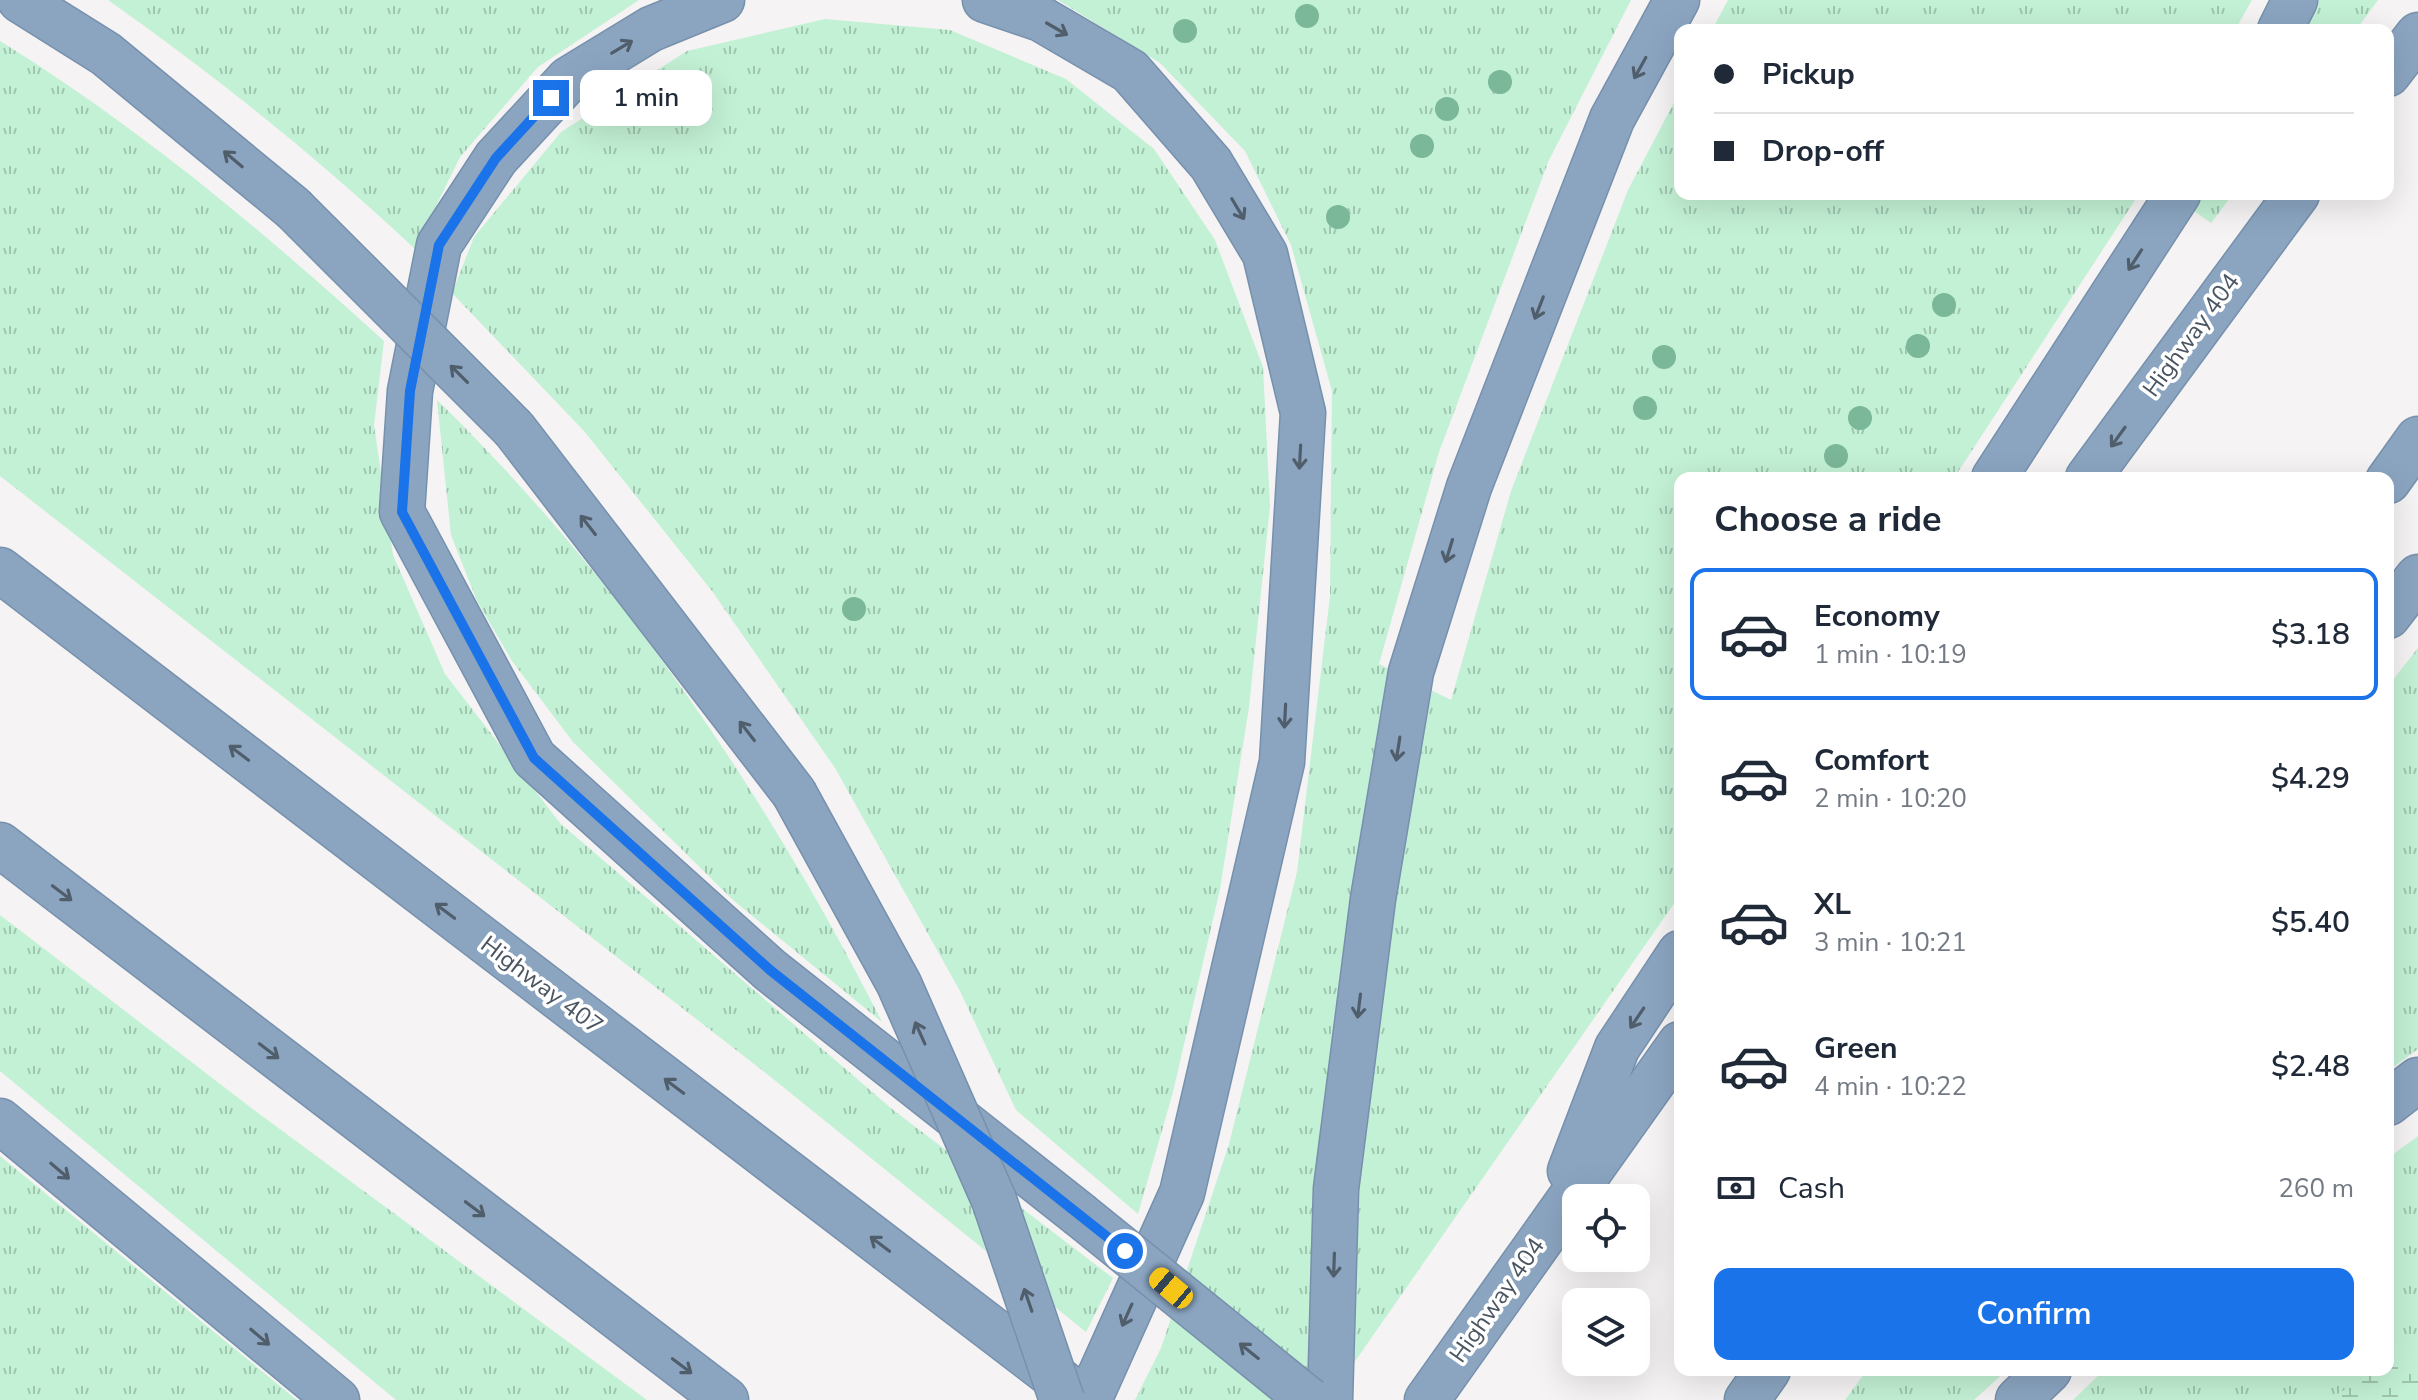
<!DOCTYPE html>
<meta charset="utf-8">
<style>
:root{--surface:#fff;--page:#f6f6f7;--text:#1f2937;--muted:#747a83;--line:#e0e1e3;--accent:#1a73e8}
body{margin:0;font-family:"Nunito Sans",sans-serif;background:var(--page);color:var(--text);height:100vh;display:flex;flex-direction:column;font-size:30px;white-space:nowrap}
*{box-sizing:border-box;margin:0}
p{font-size:26px;color:var(--muted)}
.icon{flex:none;width:44px;height:44px;fill:none;stroke:currentColor;stroke-width:2;stroke-linecap:round;stroke-linejoin:round}
.map{position:relative;flex:1;overflow:hidden}
.side{position:absolute;left:1674px;top:472px;width:720px;height:904px;display:flex;flex-direction:column;background:var(--surface);border-radius:16px;box-shadow:0 8px 32px #0002}
.side>*{flex:none}
.banner{position:absolute;left:1674px;top:24px;width:720px;height:176px;border-radius:16px;box-shadow:0 8px 32px #0002;display:grid;align-content:center;height:176px;padding:0 40px;background:var(--surface)}
.fabs{position:absolute;left:1562px;top:1184px;display:grid;gap:16px}
.fabs a{display:grid;place-items:center;width:88px;height:88px;border-radius:16px;background:var(--surface);box-shadow:0 8px 32px #0002;font-size:40px}
.end{position:absolute;width:36px;height:36px;margin:-18px;border:10px solid #1a73e8;background:#fff;box-shadow:0 0 0 4px #fff}
.from{border-radius:50%}
.bubble{position:absolute;height:56px;border-radius:16px;background:var(--surface);box-shadow:0 8px 32px #0002;font-size:26px;font-weight:600;line-height:56px;text-align:center}
.car{position:absolute;width:24px;height:48px;margin:-24px -12px;border-radius:10px;box-shadow:0 0 6px 2px #0007;background:linear-gradient(#f5c518 24%,#345 0 40%,#f5c518 0 76%,#345 0 86%,#f5c518 0)}
.banner b{display:flex;align-items:center;gap:28px;height:76px;font-size:30px}
.banner b+b{border-top:2px solid var(--line)}
.banner i{width:20px;height:20px;background:var(--text)}
ul{padding:0;list-style:none}
li{display:flex;align-items:center;gap:24px;height:132px;margin:0 16px 12px;padding:0 24px;border:4px solid transparent;border-radius:16px}
li div{flex:1}
li b{display:block;font-size:30px}
li em{font-style:normal;font-weight:600}
li.current{border-color:var(--accent)}
li>.icon{width:72px;height:72px;stroke-width:1.5}
h2{padding:0 40px;font-size:36px;line-height:96px}
.pay{display:flex;align-items:center;gap:20px;height:88px;padding:0 40px;font-size:30px}
.pay p{margin-inline-start:auto}
.cta{display:flex;gap:16px;margin-top:auto;padding:16px 40px}
.cta a{flex:1;height:92px;border-radius:16px;background:var(--accent);color:#fff;font-size:32px;font-weight:600;line-height:92px;text-align:center}
.map>svg:first-child{display:block}
.grass{fill:url(#grass-tufts)}
.wetland{fill:url(#wetland-marsh)}
.lines{fill:none;stroke-linecap:round;stroke-linejoin:round}
.highway-casing{stroke:#7690ad;stroke-width:47}
.highway{stroke:#8ba5c1;stroke-width:44}
.highway-bridge-casing{stroke:#7690ad;stroke-width:47;stroke-linecap:butt}
.highway-bridge{stroke:#8ba5c1;stroke-width:44}
.tree{fill:#7bb799}
.oneway{stroke:#505e6b}
.route{stroke:#1a73e8;stroke-width:10}
.labels{text-anchor:middle;stroke-width:7;stroke-linejoin:round;paint-order:stroke}
.street-label{font-size:24px;fill:#4a5661;stroke:#fff}
</style>
<div class="map">
<svg width="2418" height="1400" viewBox="0 0 2418 1400">
<defs>
<pattern id="grass-tufts" width="24" height="20" patternUnits="userSpaceOnUse" patternTransform="scale(2)"><rect width="24" height="20" fill="#c3f1d5"/><path d="M3 7l-1-3M5 7V3M7 7l1-3M15 17l-1-3M17 17v-4M19 17l1-3" fill="none" stroke="#a0c6b0"/></pattern>
<pattern id="wetland-marsh" width="20" height="14" patternUnits="userSpaceOnUse" patternTransform="scale(2)"><rect width="20" height="14" fill="#c3f1d5"/><path d="M1 5h8M5 5V1M11 12h8M15 12V8" fill="none" stroke="#a0c6b0"/></pattern>
</defs>
<rect width="100%" height="100%" fill="#f5f3f3"/>
<g class="grass">
<path d="M108,0H639L538,67L460,157L415,249C318,158 216,76 108,0Z"/>
<polygon points="1058,0 1631,0 1549,160 1439,452 1379,664 1451,700 1511,491 1628,190 1680,91 1680,194 2139,194 1954,478 1680,478 1680,895 1328,1400 1135,1400 1161,1348 1229,1144 1297,872 1330,596 1332,391 1291,245 1245,151 1160,63"/>
<polygon points="1728,0 2252,0 2235,30 1712,30"/>
<polygon points="2319,0 2378,0 2356,30 2303,30"/>
<polygon points="825,19 950,30 1066,79 1154,149 1215,240 1263,367 1270,506 1249,707 1220,889 1173,1092 1138,1214 1016,1110 960,991 835,768 712,591 584,431 452,293 474,237 561,132 687,51"/>
<path d="M0,41C139,127 263,231 384,341L374,425L393,555L445,674L560,823L892,1109L1113,1278L1086,1332L772,1078L0,476Z"/>
<polygon points="2201,194 2233,194 2211,223 2190,208"/>
<path d="M437,400C620,578 767,795 882,1022L733,900L573,742L512,661L477,601L451,535Z"/>
<polygon points="2418,648 2418,1049 2388,1071 2388,686"/>
<polygon points="0,915 254,1110 647,1400 396,1400 0,1071"/>
<polygon points="2418,1136 2418,1400 2073,1400 2104,1370 2388,1370 2388,1158"/>
<polygon points="0,1156 297,1400 0,1400"/>
<polygon points="1867,1370 2007,1370 1974,1400 1845,1400"/>
</g>
<polygon class="wetland" points="2395,1362 2418,1363 2418,1400 2326,1400 2381,1370 2388,1370"/>
<g class="lines">
<g class="highway-casing">
<g id="highway">
<polyline points="20,0 106,54 293,208"/>
<polyline points="722,0 651,29 569,79 496,158 439,245 410,391 402,512 534,758 770,970 1079,1214"/>
<polyline points="985,0 1041,19 1130,71 1211,164 1265,254 1303,413 1282,762 1182,1193 1089,1400"/>
<polyline points="2280,30 2295,0"/>
<polyline points="2388,74 2418,35"/>
<polyline points="514,429 794,793"/>
<polyline points="1994,478 2178,194"/>
<polyline points="2088,478 2297,194"/>
<polyline points="2388,481 2418,439"/>
<polyline points="0,570 1069,1388"/>
<polyline points="2388,616 2418,577"/>
<polyline points="0,845 726,1400"/>
<polyline points="2388,1103 2418,1080"/>
<polyline points="0,1121 337,1400"/>
<polyline points="1570,1171 1617,1048 1680,953"/>
<polyline points="1330,1400 1336,1189 1373,899 1411,672 1469,487 1612,119 1677,0"/>
<polyline points="1427,1400 1680,1044"/>
<polyline points="1747,1400 1768,1370"/>
<polyline points="2018,1400 2049,1370"/>
</g>
</g>
<use href="#highway" class="highway"/>
<g class="highway-bridge-casing">
<g id="highway-bridge">
<polyline points="293,208 514,429"/>
<polyline points="794,793 899,984 994,1200 1062,1400"/>
<polyline points="1079,1214 1309,1400"/>
</g>
</g>
<use href="#highway-bridge" class="highway-bridge"/>
</g>
<g class="tree">
<circle cx="1307" cy="16" r="12"/>
<circle cx="1185" cy="31" r="12"/>
<circle cx="1500" cy="82" r="12"/>
<circle cx="1447" cy="109" r="12"/>
<circle cx="1422" cy="146" r="12"/>
<circle cx="1338" cy="217" r="12"/>
<circle cx="1944" cy="305" r="12"/>
<circle cx="1918" cy="346" r="12"/>
<circle cx="1664" cy="357" r="12"/>
<circle cx="1645" cy="408" r="12"/>
<circle cx="1860" cy="418" r="12"/>
<circle cx="1836" cy="456" r="12"/>
<circle cx="854" cy="609" r="12"/>
</g>
<defs><path id="oneway-shaft" d="M-6 0H5M1.5-3L5.5 0L1.5 3" fill="none" stroke-width="1.6" stroke-linecap="round" stroke-linejoin="round" transform="scale(2)"/></defs>
<g class="oneway">
<use href="#oneway-shaft" transform="translate(1057 29) rotate(30)"/>
<use href="#oneway-shaft" transform="translate(622 47) rotate(-31)"/>
<use href="#oneway-shaft" transform="translate(1640 68) rotate(119)"/>
<use href="#oneway-shaft" transform="translate(233 159) rotate(-140)"/>
<use href="#oneway-shaft" transform="translate(1238 209) rotate(59)"/>
<use href="#oneway-shaft" transform="translate(2135 260) rotate(123)"/>
<use href="#oneway-shaft" transform="translate(1539 308) rotate(111)"/>
<use href="#oneway-shaft" transform="translate(459 374) rotate(-135)"/>
<use href="#oneway-shaft" transform="translate(2118 437) rotate(126)"/>
<use href="#oneway-shaft" transform="translate(1300 457) rotate(93)"/>
<use href="#oneway-shaft" transform="translate(588 525) rotate(-128)"/>
<use href="#oneway-shaft" transform="translate(1449 551) rotate(107)"/>
<use href="#oneway-shaft" transform="translate(1285 716) rotate(93)"/>
<use href="#oneway-shaft" transform="translate(747 731) rotate(-128)"/>
<use href="#oneway-shaft" transform="translate(1398 749) rotate(99)"/>
<use href="#oneway-shaft" transform="translate(239 753) rotate(-143)"/>
<use href="#oneway-shaft" transform="translate(62 893) rotate(37)"/>
<use href="#oneway-shaft" transform="translate(445 911) rotate(-143)"/>
<use href="#oneway-shaft" transform="translate(1359 1006) rotate(97)"/>
<use href="#oneway-shaft" transform="translate(1637 1018) rotate(124)"/>
<use href="#oneway-shaft" transform="translate(920 1033) rotate(-114)"/>
<use href="#oneway-shaft" transform="translate(269 1051) rotate(37)"/>
<use href="#oneway-shaft" transform="translate(674 1086) rotate(-143)"/>
<use href="#oneway-shaft" transform="translate(60 1171) rotate(40)"/>
<use href="#oneway-shaft" transform="translate(475 1209) rotate(37)"/>
<use href="#oneway-shaft" transform="translate(880 1244) rotate(-143)"/>
<use href="#oneway-shaft" transform="translate(1334 1265) rotate(92)"/>
<use href="#oneway-shaft" transform="translate(1028 1300) rotate(-109)"/>
<use href="#oneway-shaft" transform="translate(1127 1315) rotate(114)"/>
<use href="#oneway-shaft" transform="translate(260 1337) rotate(40)"/>
<use href="#oneway-shaft" transform="translate(1249 1351) rotate(-141)"/>
<use href="#oneway-shaft" transform="translate(682 1366) rotate(37)"/>
</g>
<g class="lines">
<polyline class="route" points="551,98 496,158 439,245 410,391 402,512 534,758 770,970 1125,1251"/>
</g>
<g class="labels">
<g class="street-label">
<text transform="translate(2191 335) rotate(-54)" y="8">Highway 404</text>
<text transform="translate(542 985) rotate(37)" y="8">Highway 407</text>
<text transform="translate(1497 1300) rotate(-55)" y="8">Highway 404</text>
</g>
</g>
</svg>
<div class="fabs">
<a><svg class="icon" aria-label="locate" viewBox="0 0 24 24"><circle cx="12" cy="12" r="6"/><path d="M12 2v4M12 18v4M2 12h4M18 12h4"/></svg></a>
<a><svg class="icon" aria-label="layers" viewBox="0 0 24 24"><path d="M12 4l9 5-9 5-9-5zM3 14l9 5 9-5"/></svg></a>
</div>
<i class="end from" style="left:1125px;top:1251px"></i>
<i class="end" style="left:551px;top:98px"></i>
<div class="bubble" style="left:580px;top:70px;width:132px">1 min</div>
<i class="car" style="left:1171px;top:1288px;rotate:310deg"></i>
<div class="banner">
<b><i class="from"></i>Pickup</b>
<b><i></i>Drop-off</b>
</div>
<section class="side">
<h2>Choose a ride</h2>
<ul>
<li class="current"><svg class="icon" aria-label="car" viewBox="0 0 24 24"><path d="M5 17H2v-5l4-1 3-4h7l3 4 3 1v5h-3M9 17h6M6 11h13"/><circle cx="7" cy="17" r="2"/><circle cx="17" cy="17" r="2"/></svg><div><b>Economy</b><p>1 min · 10:19</p></div><em>$3.18</em></li>
<li><svg class="icon" aria-label="car" viewBox="0 0 24 24"><path d="M5 17H2v-5l4-1 3-4h7l3 4 3 1v5h-3M9 17h6M6 11h13"/><circle cx="7" cy="17" r="2"/><circle cx="17" cy="17" r="2"/></svg><div><b>Comfort</b><p>2 min · 10:20</p></div><em>$4.29</em></li>
<li><svg class="icon" aria-label="car" viewBox="0 0 24 24"><path d="M5 17H2v-5l4-1 3-4h7l3 4 3 1v5h-3M9 17h6M6 11h13"/><circle cx="7" cy="17" r="2"/><circle cx="17" cy="17" r="2"/></svg><div><b>XL</b><p>3 min · 10:21</p></div><em>$5.40</em></li>
<li><svg class="icon" aria-label="car" viewBox="0 0 24 24"><path d="M5 17H2v-5l4-1 3-4h7l3 4 3 1v5h-3M9 17h6M6 11h13"/><circle cx="7" cy="17" r="2"/><circle cx="17" cy="17" r="2"/></svg><div><b>Green</b><p>4 min · 10:22</p></div><em>$2.48</em></li>
</ul>
<div class="pay"><svg class="icon" aria-label="cash" viewBox="0 0 24 24"><path d="M3 7h18v10H3z"/><circle cx="12" cy="12" r="2"/></svg>Cash<p>260 m</p></div>
<div class="cta"><a>Confirm</a></div>
</section>
</div>
